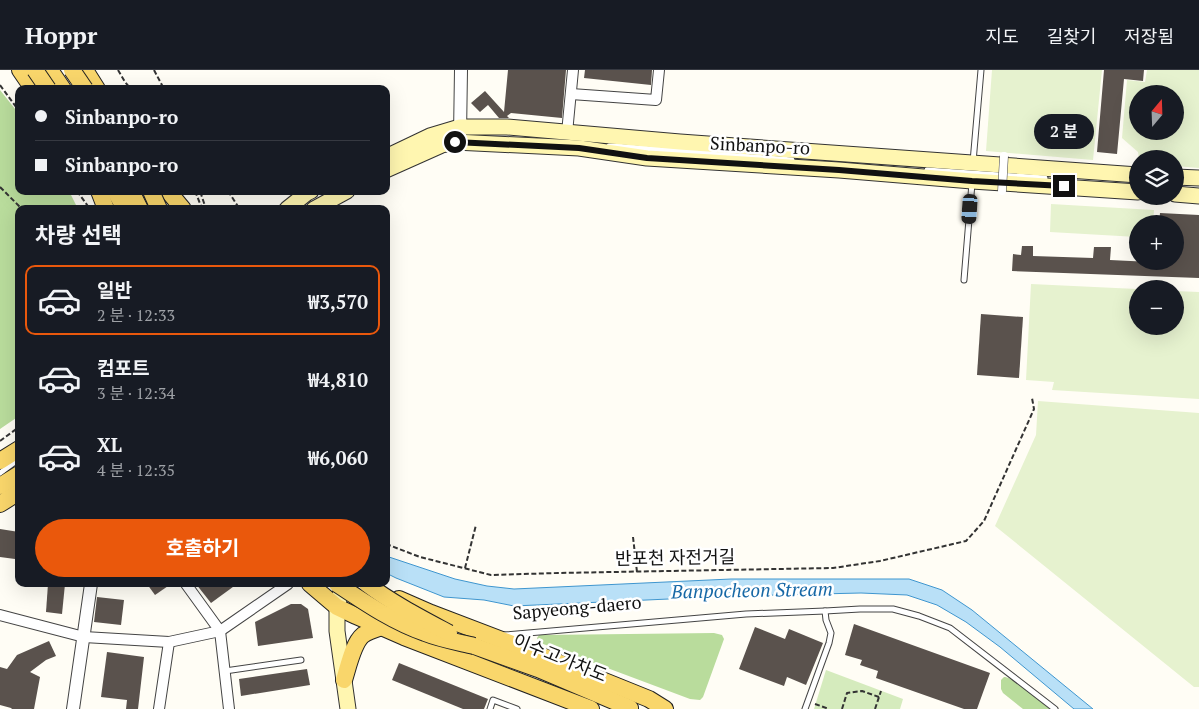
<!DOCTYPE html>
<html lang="ko">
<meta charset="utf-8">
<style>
:root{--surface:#171b24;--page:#242831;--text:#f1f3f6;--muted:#9ea1a6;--line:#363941;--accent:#ea580c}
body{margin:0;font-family:"PT Serif","Noto Sans KR",serif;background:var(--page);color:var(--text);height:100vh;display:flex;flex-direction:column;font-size:19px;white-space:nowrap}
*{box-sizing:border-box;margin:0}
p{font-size:16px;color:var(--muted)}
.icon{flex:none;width:28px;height:28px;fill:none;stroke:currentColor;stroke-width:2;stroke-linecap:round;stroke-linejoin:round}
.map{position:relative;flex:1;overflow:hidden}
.details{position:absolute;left:15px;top:135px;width:375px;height:382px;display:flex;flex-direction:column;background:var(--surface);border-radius:10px;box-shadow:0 5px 20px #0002}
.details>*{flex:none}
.hud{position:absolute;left:15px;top:15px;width:375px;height:110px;border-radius:10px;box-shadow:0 5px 20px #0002;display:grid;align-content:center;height:110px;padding:0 20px;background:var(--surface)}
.needle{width:32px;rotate:19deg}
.controls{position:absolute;left:1129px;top:15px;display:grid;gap:10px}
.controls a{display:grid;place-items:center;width:55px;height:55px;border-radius:50%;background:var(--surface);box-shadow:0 5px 20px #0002;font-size:25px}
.end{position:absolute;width:22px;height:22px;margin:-11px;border:6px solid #111;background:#fff;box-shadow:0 0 0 2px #fff}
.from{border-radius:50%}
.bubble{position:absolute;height:35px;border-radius:18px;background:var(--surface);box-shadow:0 5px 20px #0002;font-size:16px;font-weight:700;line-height:35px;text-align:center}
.car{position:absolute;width:15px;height:30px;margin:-15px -8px;border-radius:6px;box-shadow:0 0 4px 1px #0007;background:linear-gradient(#222 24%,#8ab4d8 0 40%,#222 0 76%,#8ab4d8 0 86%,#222 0)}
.hud b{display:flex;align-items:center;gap:18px;height:48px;font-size:19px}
.hud b+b{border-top:1px solid var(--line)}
.hud i{width:12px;height:12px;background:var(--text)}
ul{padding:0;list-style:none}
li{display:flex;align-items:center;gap:15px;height:70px;margin:0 10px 8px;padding:0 10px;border:2px solid transparent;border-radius:10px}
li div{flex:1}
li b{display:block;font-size:19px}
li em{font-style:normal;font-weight:700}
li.selected{border-color:var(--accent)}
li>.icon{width:45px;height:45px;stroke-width:1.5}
h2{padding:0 20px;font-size:22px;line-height:60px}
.action{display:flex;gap:10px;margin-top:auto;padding:10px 20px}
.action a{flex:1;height:58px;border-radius:30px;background:var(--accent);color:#fff;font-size:20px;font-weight:700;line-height:58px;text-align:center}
header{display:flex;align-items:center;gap:30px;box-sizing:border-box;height:70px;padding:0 25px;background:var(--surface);border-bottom:1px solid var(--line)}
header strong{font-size:24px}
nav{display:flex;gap:28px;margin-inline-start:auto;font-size:18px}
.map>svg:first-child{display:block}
.green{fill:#d5ebbd}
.forest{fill:#b9dc9c}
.pitch{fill:#e6f2cf;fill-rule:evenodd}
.water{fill:#b9e0f7;stroke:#3f96cf}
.building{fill:#5a524d}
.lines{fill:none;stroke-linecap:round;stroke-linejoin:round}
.service-casing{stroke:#444;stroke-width:7}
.minor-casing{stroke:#444;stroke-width:12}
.tertiary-casing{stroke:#444;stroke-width:14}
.secondary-casing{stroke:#333;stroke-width:17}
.primary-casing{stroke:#222;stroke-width:18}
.path{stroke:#333;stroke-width:2;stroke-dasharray:5 2.5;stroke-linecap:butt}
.service{stroke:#fff;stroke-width:5}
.minor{stroke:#fff;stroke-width:10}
.tertiary{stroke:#fff;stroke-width:12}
.secondary{stroke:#fff6b0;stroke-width:15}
.primary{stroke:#f9d66b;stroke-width:16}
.pedestrian-bridge-casing{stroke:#444;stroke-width:9;stroke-linecap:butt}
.primary-bridge-casing{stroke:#222;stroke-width:18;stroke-linecap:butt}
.pedestrian-bridge{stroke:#fff;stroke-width:8}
.primary-bridge{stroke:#f9d66b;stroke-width:16}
.route{stroke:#111;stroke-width:6}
.labels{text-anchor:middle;stroke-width:5;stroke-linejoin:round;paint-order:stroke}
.street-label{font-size:18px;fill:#111;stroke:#fff}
.water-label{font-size:19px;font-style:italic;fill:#1768a6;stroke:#fff}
</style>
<header>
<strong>Hoppr</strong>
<nav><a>지도</a><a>길찾기</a><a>저장됨</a></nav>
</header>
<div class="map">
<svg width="1199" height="639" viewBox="0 0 1199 639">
<rect width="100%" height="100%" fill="#fffdf5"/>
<polygon class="green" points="826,600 903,629 900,639 814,639"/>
<g class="forest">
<polygon points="0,20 19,44 19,121 69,121 78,139 19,139 19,346 0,359"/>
<polygon points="714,563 722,565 724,569 703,627 700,630 690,629 538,572 537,568 539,565 543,565"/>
<path d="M1004,607C1014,607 1041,632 1050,639H1023L1003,623L1001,619V610Z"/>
</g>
<g class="pitch">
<polygon points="992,0 1102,0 1093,90 986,81"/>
<path d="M1147,0H1199V98L1175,96V89H1139L1138,82L1122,68L1127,10L1145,12ZM1138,24H1175V61H1138Z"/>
<polygon points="1051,134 1154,140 1153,154 1138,154 1137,167 1050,162"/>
<polygon points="1031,214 1137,219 1138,256 1175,256 1175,221 1199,222 1199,329 1052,320 1054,312 1026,310"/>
<polygon points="1038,331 1199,343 1199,617 1194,617 995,456 1036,365"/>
</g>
<polygon class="water" points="386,486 455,509 487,516 514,519 731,509 909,509 942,520 972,540 1093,639 1074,639 1000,577 966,552 937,535 907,525 861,523 735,526 514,536 484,530 444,527 396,508 386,503"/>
<g class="building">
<polygon points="508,0 566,0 562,48 511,43 507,46 509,48 499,48 488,35 480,42 471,33 485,21 504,42"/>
<polygon points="585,0 652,0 651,15 584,8"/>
<polygon points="1104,0 1144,0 1143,11 1124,9 1117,84 1097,82"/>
<polygon points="1160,143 1199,145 1199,208 1012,201 1013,184 1021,185 1022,176 1033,176 1033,186 1093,188 1094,177 1111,177 1110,190 1151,192 1175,191 1175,154 1159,154"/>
<polygon points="981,244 1023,247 1019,308 977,305"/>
<polygon points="0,459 19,462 19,484 16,484 15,489 0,487"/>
<polygon points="48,514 65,514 62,544 46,542"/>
<polygon points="147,514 171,514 155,525"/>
<polygon points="196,514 237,514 211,533"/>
<polygon points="97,527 124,530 121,555 94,552"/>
<polygon points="291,534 301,534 308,539 313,568 258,576 255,552"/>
<polygon points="854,554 990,603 977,639 964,639 876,608 878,601 860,595 862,590 845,585"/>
<polygon points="755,557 785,569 789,559 823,573 806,615 787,607 784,616 739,599"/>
<polygon points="49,571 56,586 46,590 30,602 40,607 34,639 12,639 11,638 0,635 0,597 7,599 17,585"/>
<polygon points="107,582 144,587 138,639 126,639 127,630 101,627"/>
<polygon points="399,593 488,629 484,639 463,639 392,610"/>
<polygon points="307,599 310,615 241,626 239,609"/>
</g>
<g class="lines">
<g class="service-casing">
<g id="service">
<polyline points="609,76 615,76 792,90"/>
<polyline points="973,92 981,0"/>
<polyline points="927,100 1045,108"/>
<polyline points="964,210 972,113"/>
<polyline points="0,403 19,389"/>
<polyline points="504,565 746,544 825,541 860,539 893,539 919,546 950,558 1055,639"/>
<polyline points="225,601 301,590"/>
<polyline points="490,639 493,630 517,639"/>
<polyline points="805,639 829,573 831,563 826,550 825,541"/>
</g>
</g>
<g class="minor-casing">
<g id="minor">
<polyline points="571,24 656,30 659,0"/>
<polyline points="567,63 573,0"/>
<polyline points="186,514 220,561 229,639"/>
<polyline points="0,545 84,567 169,572 220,561 288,514"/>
<polyline points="159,639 169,572"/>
</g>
</g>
<g class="tertiary-casing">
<g id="tertiary">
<polyline points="460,65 461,0"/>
<polyline points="73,639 91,514"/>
</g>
</g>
<g class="secondary-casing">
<g id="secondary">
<polyline points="386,87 430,66 460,57 507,57 680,72 1138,105"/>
<polyline points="386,100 442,75 455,72 579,78 647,88 839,100 972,111 1138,122"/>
<polyline points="1175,107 1199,108"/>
<polyline points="1175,124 1199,126"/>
<polyline points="287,139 307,123 311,121"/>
<polyline points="314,139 347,121"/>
<polyline points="343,514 337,537 337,561 348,639"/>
</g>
</g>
<g class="primary-casing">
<g id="primary">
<polyline points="20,0 33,19"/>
<polyline points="50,0 63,19"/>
<polyline points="85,0 97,19"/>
<polyline points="99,121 106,139"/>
<polyline points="115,121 125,139"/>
<polyline points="131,121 140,139"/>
<polyline points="168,121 183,139"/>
<polyline points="0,391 19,379"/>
<polyline points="0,416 19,404"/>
<polyline points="0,434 19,422"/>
<polyline points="310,514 337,537 356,546 404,567 591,639"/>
<polyline points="399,529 431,543 515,575 649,629 665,639"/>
<polyline points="474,576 538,599 630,638"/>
<path d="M344,610C348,598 353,573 363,565C369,561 376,559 382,557"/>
</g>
</g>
<g class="path">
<polyline points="118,0 125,12 131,19"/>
<polyline points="154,0 164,19"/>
<polyline points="0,15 19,41"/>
<polyline points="0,117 22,139"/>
<polyline points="77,121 90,139"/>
<polyline points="195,121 201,136 205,136 200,121"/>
<polyline points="228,121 239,138"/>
<polyline points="0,371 19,357"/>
<polyline points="633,467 637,502"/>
<polyline points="386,474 420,487 491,505 558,503 833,498 880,491 966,471 984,451 1034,339 1032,328"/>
<polyline points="465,498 476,455"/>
<polyline points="815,634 829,639"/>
<polyline points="842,639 847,623 862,621 879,627"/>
<polyline points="875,639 881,621"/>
</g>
<use href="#service" class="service"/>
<use href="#minor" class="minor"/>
<use href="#tertiary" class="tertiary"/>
<use href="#secondary" class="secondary"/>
<use href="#primary" class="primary"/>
<g class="pedestrian-bridge-casing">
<polyline id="pedestrian-bridge" points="1002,121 1004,86"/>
</g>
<g class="primary-bridge-casing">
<g id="primary-bridge">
<polyline points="35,0 48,19"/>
<polyline points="72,0 85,19"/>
<polyline points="151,121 159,139"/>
<path d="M337,514C364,532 393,552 425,563C440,569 457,572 474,576"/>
<path d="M367,514C392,533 421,548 449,563"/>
</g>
</g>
<use href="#pedestrian-bridge" class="pedestrian-bridge"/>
<use href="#primary-bridge" class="primary-bridge"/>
</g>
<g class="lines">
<polyline class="route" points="455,72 579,78 647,88 839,100 972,111 1064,116"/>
</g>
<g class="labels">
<g class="street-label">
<text transform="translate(760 76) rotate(3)" y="6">Sinbanpo-ro</text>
<text transform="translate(675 488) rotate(-1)" y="6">반포천 자전거길</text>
<text transform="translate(577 538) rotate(-5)" y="6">Sapyeong-daero</text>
<text transform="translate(560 588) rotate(22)" y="6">이수고가차도</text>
</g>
<g class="water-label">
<text transform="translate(752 520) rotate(-1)" y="7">Banpocheon Stream</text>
</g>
</g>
</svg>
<div class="controls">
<a><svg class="needle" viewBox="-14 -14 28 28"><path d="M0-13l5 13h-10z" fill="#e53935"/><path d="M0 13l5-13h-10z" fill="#9ea1a6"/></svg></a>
<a><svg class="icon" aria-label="layers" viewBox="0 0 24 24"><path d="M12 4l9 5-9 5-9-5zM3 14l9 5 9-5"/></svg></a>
<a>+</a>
<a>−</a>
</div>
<i class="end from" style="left:455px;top:72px"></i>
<i class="end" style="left:1064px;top:116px"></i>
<div class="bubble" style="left:1034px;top:44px;width:60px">2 분</div>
<i class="car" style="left:970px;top:139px;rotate:184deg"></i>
<div class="hud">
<b><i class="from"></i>Sinbanpo-ro</b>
<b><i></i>Sinbanpo-ro</b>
</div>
<section class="details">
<h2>차량 선택</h2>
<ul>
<li class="selected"><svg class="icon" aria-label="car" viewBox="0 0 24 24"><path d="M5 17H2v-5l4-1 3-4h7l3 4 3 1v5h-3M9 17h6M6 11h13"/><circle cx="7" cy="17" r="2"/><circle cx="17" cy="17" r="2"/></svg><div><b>일반</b><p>2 분 · 12:33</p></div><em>₩3,570</em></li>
<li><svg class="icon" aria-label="car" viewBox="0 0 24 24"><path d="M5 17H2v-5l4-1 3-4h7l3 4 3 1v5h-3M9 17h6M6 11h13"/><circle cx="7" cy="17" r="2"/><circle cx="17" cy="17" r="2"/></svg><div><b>컴포트</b><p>3 분 · 12:34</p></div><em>₩4,810</em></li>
<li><svg class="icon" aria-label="car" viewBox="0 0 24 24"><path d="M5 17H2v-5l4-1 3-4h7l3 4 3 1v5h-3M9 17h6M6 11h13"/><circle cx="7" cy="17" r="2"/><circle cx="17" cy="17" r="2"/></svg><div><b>XL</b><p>4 분 · 12:35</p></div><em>₩6,060</em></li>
</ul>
<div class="action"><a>호출하기</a></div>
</section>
</div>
